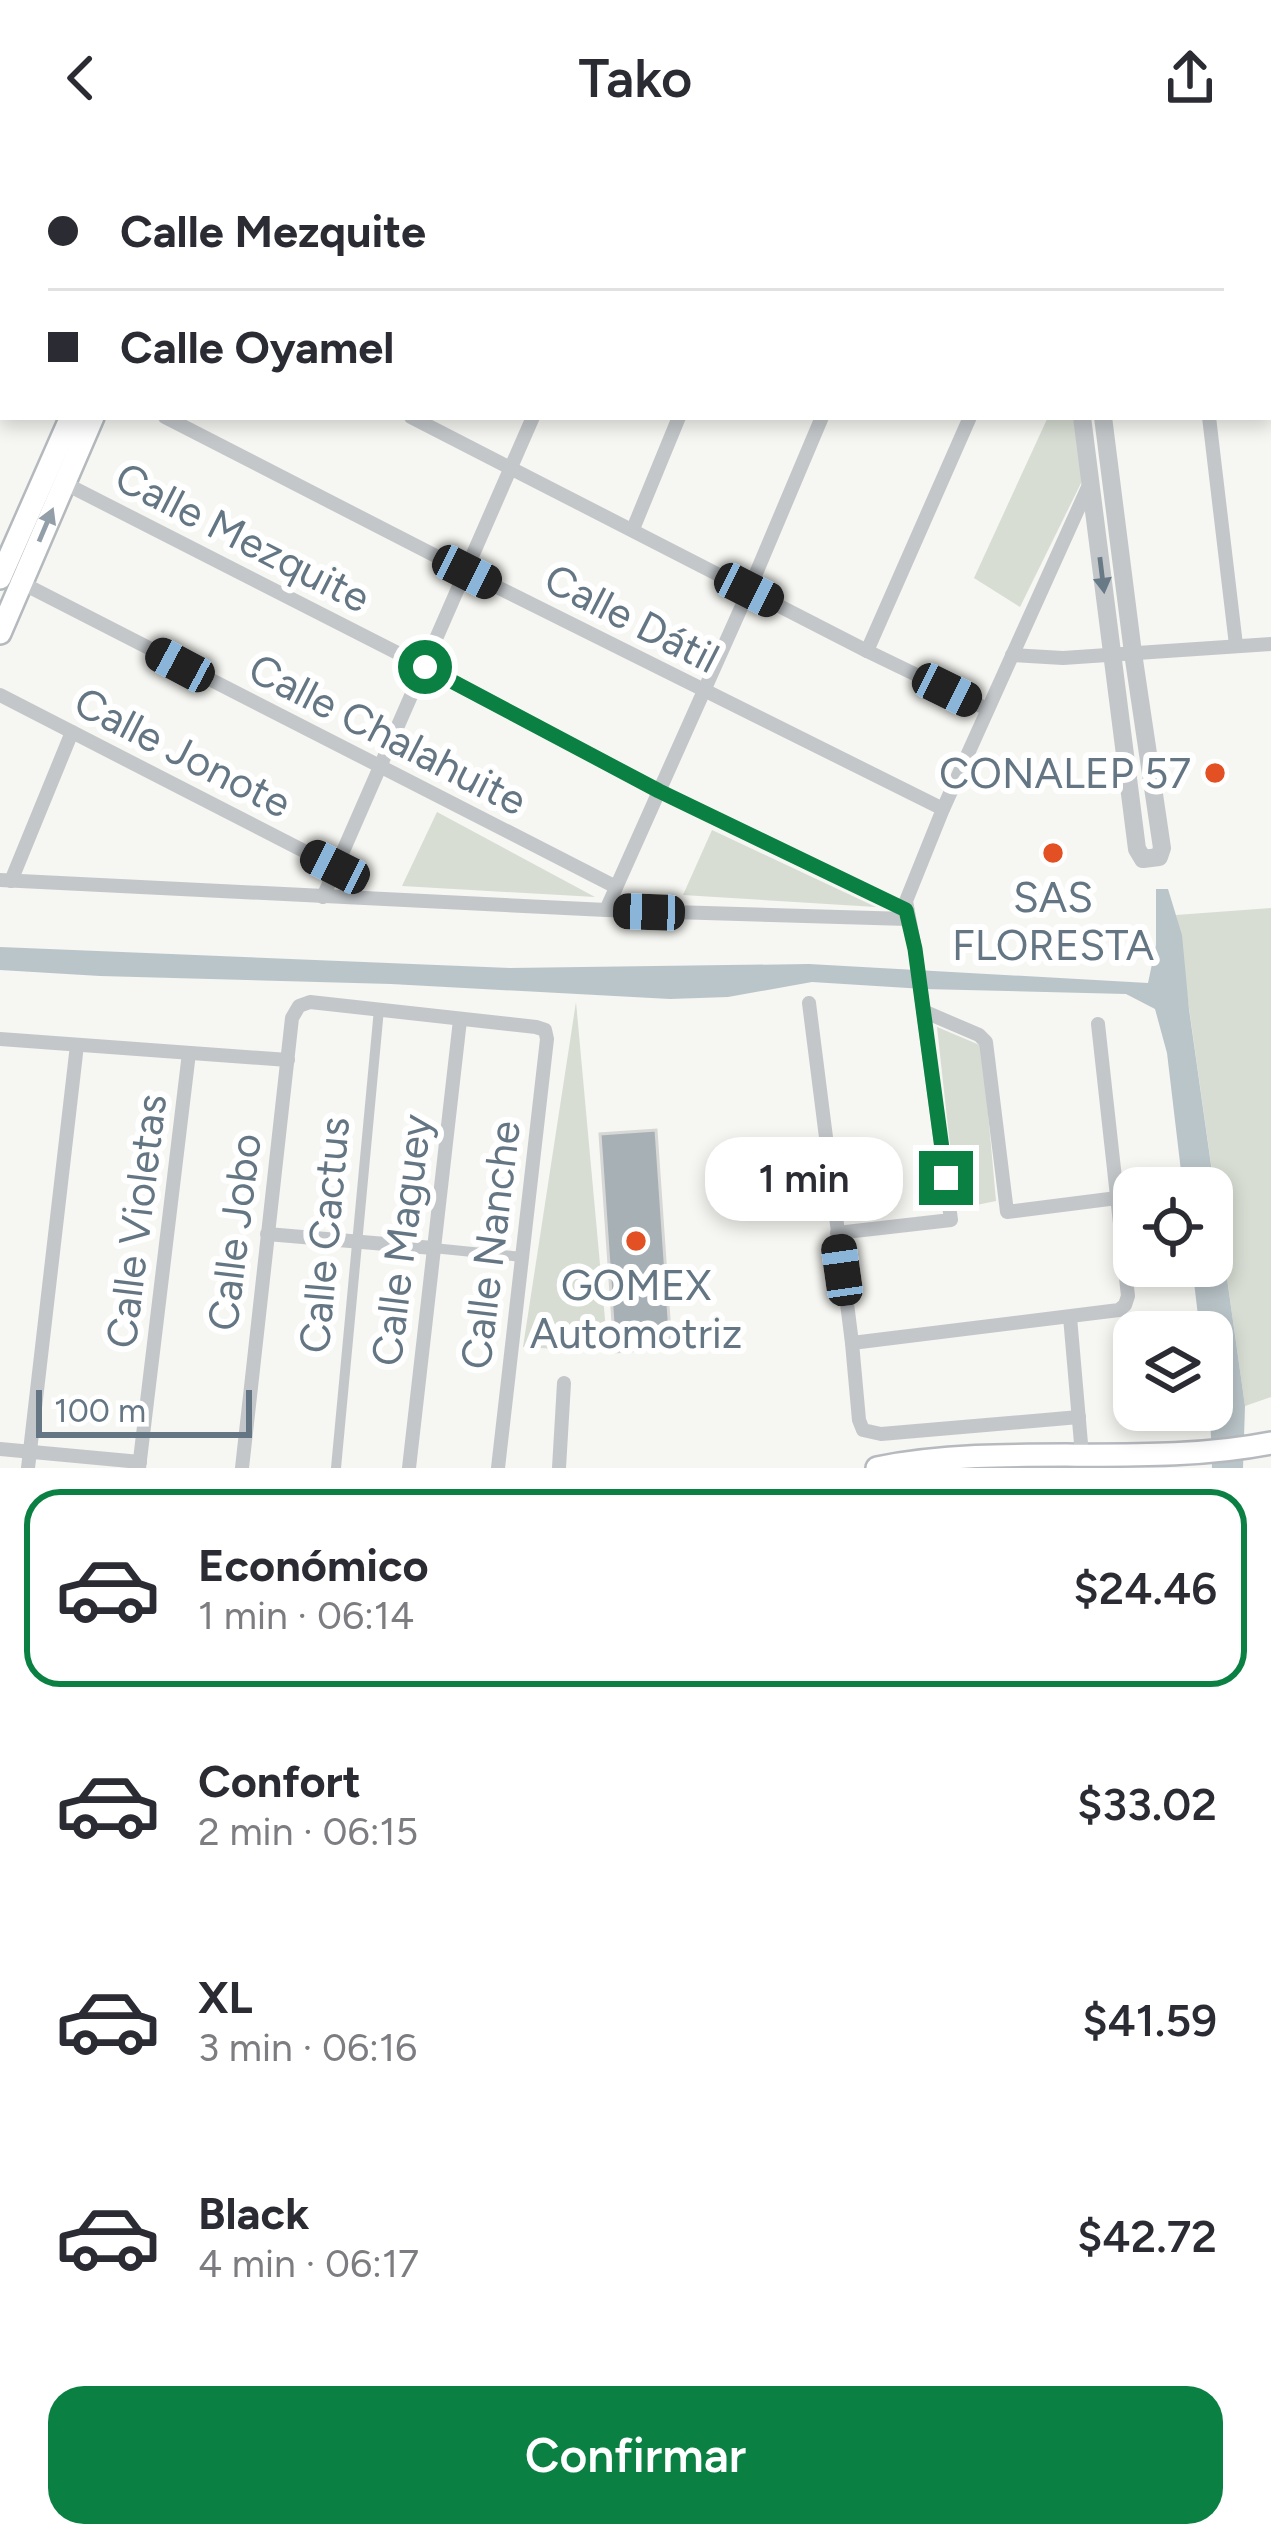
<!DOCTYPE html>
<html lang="es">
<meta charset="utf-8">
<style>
:root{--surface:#fff;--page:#f7f7f7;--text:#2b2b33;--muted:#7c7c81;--line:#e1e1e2;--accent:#0b8043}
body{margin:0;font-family:Figtree,sans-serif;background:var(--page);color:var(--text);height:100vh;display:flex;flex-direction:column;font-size:45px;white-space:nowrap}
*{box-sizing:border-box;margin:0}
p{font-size:39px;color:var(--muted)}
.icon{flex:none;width:66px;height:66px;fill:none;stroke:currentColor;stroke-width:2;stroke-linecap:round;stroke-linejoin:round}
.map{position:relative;height:1312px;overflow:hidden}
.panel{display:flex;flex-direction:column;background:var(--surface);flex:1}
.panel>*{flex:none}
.guide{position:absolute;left:0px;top:0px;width:1272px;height:264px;box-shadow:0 6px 18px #0003;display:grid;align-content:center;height:264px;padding:0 48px;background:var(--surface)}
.tools{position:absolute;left:1113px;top:1011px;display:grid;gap:24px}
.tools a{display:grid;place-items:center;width:120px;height:120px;border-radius:24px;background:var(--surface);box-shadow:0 6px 18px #0003;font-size:60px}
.scale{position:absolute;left:36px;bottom:30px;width:216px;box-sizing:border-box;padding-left:12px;border:6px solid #647683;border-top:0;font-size:33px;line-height:42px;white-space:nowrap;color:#647683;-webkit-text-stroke:9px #fff;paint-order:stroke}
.end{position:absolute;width:54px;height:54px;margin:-27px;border:15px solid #0b8043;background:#fff;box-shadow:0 0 0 6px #fff}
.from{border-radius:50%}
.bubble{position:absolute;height:84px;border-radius:36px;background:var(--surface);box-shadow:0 6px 18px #0003;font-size:39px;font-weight:600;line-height:84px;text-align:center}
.car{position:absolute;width:36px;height:72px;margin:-36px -18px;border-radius:15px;box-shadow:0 0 9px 3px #0007;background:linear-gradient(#222 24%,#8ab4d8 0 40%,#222 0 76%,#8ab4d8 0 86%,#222 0)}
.guide b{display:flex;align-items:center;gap:42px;height:114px;font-size:45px}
.guide b+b{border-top:3px solid var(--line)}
.guide i{width:30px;height:30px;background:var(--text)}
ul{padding:21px 0 0;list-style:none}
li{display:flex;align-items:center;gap:36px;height:198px;margin:0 24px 18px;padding:0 24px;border:6px solid transparent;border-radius:36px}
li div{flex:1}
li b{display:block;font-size:45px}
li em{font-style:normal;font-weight:600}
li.on{border-color:var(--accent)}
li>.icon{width:108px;height:108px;stroke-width:1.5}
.cta{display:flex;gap:24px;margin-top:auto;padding:24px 48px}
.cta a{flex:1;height:138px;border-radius:36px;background:var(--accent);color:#fff;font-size:48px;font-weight:600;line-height:138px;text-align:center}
header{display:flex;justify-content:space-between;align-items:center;height:156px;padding:0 48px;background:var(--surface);font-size:54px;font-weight:600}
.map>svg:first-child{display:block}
.green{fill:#d7ddd3}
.water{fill:#bac5c9}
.building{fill:#a7b0b5;stroke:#d7d7d5;stroke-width:3}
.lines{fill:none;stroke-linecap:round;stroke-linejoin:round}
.secondary-casing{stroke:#b3b9bd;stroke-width:26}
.primary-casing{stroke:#b6babe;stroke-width:26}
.pedestrian{stroke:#c3c7ca;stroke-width:10}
.minor{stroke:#c3c7ca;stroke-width:14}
.tertiary{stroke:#c3c7ca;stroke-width:18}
.secondary{stroke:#fff;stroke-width:21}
.primary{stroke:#fff;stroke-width:21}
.oneway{fill:#929fa8}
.oneway2{fill:#697a87}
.route{stroke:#0b8043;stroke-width:15}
.poi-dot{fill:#e35024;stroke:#fff;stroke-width:4.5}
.labels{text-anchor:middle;stroke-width:12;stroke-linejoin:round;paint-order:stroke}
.street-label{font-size:42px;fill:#647683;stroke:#fff}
.poi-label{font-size:42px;fill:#647683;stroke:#fff}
</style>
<header><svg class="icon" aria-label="back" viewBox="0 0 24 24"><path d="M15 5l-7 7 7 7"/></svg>Tako<svg class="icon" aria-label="share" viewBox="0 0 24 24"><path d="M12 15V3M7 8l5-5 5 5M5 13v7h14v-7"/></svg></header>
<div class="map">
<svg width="1271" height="1312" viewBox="0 0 1271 1312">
<rect width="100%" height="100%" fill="#f6f6f2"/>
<g class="green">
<polygon points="1048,261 1075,261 1083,323 1020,451 974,422"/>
<polygon points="437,656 595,741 402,730"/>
<polygon points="712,674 876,751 683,739"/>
<polygon points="1271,752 1271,1241 1245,1250 1176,759"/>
<polygon points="576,846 608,1196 523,1191"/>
<polygon points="937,871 982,890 996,1045 957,1053"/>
</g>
<polygon class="water" points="1156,733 1168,733 1182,779 1189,853 1245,1250 1243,1312 1212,1312 1210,1254 1212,1254 1212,1176 1200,1176 1192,1110 1212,1110 1212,1032 1183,1032 1167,897 1155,853 1126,838 924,833 812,826 728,841 670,843 391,828 100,820 0,814 0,791 510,812 809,808 1148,827 1156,789"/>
<polygon class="building" points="656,974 671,1192 615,1196 600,978"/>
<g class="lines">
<g class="secondary-casing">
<g id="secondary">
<polyline points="976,0 983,3"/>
<polyline points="1021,0 1027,3"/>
<polyline points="1049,0 1049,3"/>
<polyline points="1070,0 1071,3"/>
<polyline points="183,3 185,0"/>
<polyline points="203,3 204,0"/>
<polyline points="0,422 71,261"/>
<polyline points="0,477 93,261"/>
</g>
</g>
<g class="primary-casing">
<path id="primary" d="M877,1312C1005,1286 1144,1312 1271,1287"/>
</g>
<g class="pedestrian">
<polyline points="433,1092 522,1101"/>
<polyline points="336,1312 379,853"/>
</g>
<g class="minor">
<polyline points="272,0 273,2"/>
<polyline points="1176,0 1177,3"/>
<polyline points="46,3 48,0"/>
<polyline points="348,3 349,0"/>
<polyline points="492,3 493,0"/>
<polyline points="643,3 644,0"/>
<polyline points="787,3 788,0"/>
<polyline points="931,3 932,0"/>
<polyline points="0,22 3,24"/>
<polyline points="0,105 3,98"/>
<polyline points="165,261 467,416 943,653"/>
<polyline points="411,261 867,495 987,553"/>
<polyline points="1209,261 1236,489"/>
<polyline points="64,327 425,511 659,635 906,754"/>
<polyline points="633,373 679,261"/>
<polyline points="18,425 616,731"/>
<polyline points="867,495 970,261"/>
<polyline points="1012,499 1063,502 1271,488"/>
<polyline points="0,539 335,711"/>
<polyline points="0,724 606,754 908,763"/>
<polyline points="11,725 72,576"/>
<polyline points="323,741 533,261"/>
<polyline points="606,754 749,434 822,261"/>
<polyline points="809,847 852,1187 859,1264 863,1274 881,1278 1079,1261"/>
<polyline points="923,855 979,879 986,886 1007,1056 1117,1042"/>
<polyline points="0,883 288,904"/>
<polyline points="837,1077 951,1064 915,793 906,745 943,653 1089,329"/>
<polyline points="267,1078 433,1092"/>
<polyline points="1070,1161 1082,1299"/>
<polyline points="852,1187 1119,1154 1125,1149 1128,1140 1098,868"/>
<polyline points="0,1293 140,1306"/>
<polyline points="28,1312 77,889"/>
<polyline points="139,1312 189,897"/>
<polyline points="242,1312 292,862 299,850 310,846 536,871 545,874 547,883 498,1312"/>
<polyline points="409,1312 460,864"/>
<polyline points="559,1312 564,1227"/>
</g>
<g class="tertiary">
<polyline points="1269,126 1271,127"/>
<polyline points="1269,152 1271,153"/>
<polyline points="1082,261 1137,693 1143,703 1159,701 1162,692 1133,497 1103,261"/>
</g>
<use href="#secondary" class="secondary"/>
<use href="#primary" class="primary"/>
</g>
<defs><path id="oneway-solid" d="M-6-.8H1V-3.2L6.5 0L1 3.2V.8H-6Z" transform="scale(3)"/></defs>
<use class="oneway" href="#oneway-solid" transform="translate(46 369) rotate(-67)"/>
<use class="oneway2" href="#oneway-solid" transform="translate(1102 419) rotate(83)"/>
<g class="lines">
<polyline class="route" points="425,511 659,635 906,754 915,793 946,1022"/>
</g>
<g class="poi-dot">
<circle cx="1215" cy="617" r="12"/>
<circle cx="1053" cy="697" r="12"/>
<circle cx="636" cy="1085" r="12"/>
</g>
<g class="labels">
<g class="street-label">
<text transform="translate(243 381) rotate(27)" y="15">Calle Mezquite</text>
<text transform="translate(632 462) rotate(27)" y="15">Calle Dátil</text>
<text transform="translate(388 578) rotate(27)" y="15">Calle Chalahuite</text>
<text transform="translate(183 596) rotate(27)" y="15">Calle Jonote</text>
<text transform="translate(136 1065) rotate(-83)" y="15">Calle Violetas</text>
<text transform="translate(234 1076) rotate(-83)" y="15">Calle Jobo</text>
<text transform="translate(324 1079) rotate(-85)" y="15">Calle Cactus</text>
<text transform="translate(401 1084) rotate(-83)" y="15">Calle Maguey</text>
<text transform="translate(490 1089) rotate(-83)" y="15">Calle Nanche</text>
</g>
<g class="poi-label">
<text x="1191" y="632" text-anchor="end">CONALEP 57</text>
<text x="1053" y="756">SAS<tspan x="1053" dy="48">FLORESTA</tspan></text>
<text x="636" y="1144">GOMEX<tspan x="636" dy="48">Automotriz</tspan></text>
</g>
</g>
</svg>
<div class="tools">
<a><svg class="icon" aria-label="locate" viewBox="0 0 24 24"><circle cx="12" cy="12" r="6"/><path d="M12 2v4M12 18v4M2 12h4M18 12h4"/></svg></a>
<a><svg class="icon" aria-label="layers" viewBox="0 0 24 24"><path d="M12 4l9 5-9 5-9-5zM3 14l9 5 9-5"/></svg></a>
</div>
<div class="scale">100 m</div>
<i class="end from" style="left:425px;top:511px"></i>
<i class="end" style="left:946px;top:1022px"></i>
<div class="bubble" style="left:705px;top:981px;width:198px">1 min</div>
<i class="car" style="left:467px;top:416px;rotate:117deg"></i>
<i class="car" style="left:749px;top:434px;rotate:117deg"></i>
<i class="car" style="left:180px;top:509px;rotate:298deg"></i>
<i class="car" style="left:947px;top:534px;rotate:116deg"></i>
<i class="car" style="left:335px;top:711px;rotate:297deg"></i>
<i class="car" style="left:649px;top:756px;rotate:272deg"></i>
<i class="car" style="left:842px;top:1114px;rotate:352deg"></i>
<div class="guide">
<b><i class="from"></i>Calle Mezquite</b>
<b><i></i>Calle Oyamel</b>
</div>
</div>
<section class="panel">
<ul>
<li class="on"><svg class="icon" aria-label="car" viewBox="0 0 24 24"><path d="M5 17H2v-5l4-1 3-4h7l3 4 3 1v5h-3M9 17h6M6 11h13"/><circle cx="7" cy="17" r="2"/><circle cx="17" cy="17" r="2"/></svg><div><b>Económico</b><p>1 min · 06:14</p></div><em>$24.46</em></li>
<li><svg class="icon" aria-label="car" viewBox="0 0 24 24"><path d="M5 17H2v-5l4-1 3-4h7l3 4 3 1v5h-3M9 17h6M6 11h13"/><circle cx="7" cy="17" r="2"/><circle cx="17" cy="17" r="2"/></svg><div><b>Confort</b><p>2 min · 06:15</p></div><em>$33.02</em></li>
<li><svg class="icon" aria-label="car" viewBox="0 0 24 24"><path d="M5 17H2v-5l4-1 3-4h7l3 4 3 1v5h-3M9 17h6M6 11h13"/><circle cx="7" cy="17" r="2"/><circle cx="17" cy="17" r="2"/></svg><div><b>XL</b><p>3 min · 06:16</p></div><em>$41.59</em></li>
<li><svg class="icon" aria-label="car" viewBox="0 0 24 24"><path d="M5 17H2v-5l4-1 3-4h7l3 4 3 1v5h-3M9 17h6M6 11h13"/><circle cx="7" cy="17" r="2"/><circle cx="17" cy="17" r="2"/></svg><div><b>Black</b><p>4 min · 06:17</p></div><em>$42.72</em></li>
</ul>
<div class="cta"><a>Confirmar</a></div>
</section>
